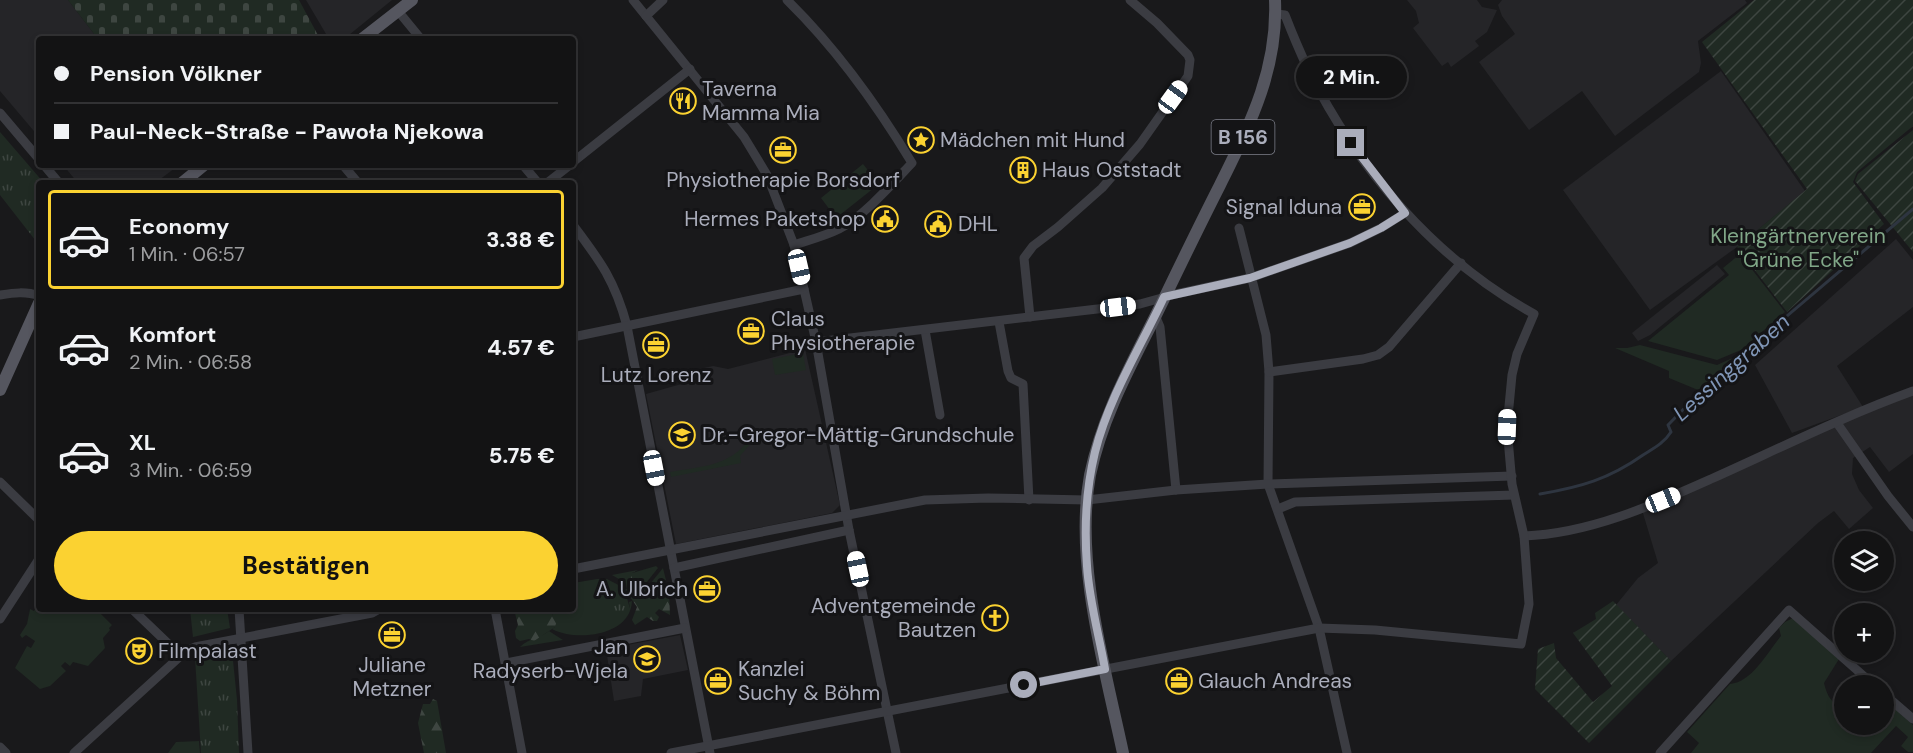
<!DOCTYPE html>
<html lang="de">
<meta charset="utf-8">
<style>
:root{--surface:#131314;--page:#202022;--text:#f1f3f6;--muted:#9d9ea0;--line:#323234;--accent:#fbd231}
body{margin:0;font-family:"DM Sans",sans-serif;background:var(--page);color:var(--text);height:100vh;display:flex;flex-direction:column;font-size:22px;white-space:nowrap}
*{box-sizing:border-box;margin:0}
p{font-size:20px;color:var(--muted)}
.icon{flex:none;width:33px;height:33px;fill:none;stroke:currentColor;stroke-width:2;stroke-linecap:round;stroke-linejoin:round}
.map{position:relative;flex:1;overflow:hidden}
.drawer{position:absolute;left:36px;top:180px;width:540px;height:432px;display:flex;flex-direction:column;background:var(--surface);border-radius:6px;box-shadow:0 3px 9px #0003,0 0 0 2px var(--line)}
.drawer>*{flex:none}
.guide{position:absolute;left:36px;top:36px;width:540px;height:132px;border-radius:6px;box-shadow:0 3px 9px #0003,0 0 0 2px var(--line);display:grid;align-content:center;height:132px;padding:0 18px;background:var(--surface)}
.fabs{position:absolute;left:1834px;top:531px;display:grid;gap:12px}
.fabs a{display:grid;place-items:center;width:60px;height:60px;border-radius:50%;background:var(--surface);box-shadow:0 3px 9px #0003,0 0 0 2px var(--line);font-size:30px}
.end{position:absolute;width:27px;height:27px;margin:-14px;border:8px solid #aaadbb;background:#111;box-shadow:0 0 0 3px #111}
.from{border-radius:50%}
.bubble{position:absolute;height:42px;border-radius:21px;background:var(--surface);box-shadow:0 3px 9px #0003,0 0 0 2px var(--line);font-size:20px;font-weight:800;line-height:42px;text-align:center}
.car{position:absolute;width:18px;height:36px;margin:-18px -9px;border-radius:8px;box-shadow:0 0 4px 2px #0007;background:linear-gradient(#fff 24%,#345 0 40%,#fff 0 76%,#345 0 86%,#fff 0)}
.guide b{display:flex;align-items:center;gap:21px;height:57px;font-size:22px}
.guide b+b{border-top:2px solid var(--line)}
.guide i{width:15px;height:15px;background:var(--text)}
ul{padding:10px 0 0;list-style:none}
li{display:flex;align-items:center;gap:18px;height:99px;margin:0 12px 9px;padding:0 6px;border:3px solid transparent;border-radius:6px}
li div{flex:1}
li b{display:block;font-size:22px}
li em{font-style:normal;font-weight:800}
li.active{border-color:var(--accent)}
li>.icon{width:54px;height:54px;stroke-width:1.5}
.cta{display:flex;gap:12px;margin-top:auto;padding:12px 18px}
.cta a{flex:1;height:69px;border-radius:36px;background:var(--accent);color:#111;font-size:24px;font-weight:800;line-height:69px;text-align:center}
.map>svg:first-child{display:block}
.built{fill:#252528}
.grass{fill:#202a23}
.forest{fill:url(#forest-firs)}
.cemetery{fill:url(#cemetery-stones)}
.park{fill:url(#park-tufts)}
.garden{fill:url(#garden-furrows)}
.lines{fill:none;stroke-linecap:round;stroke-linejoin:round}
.stream{stroke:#2e3540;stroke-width:3}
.minor{stroke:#3b3c42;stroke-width:9}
.major{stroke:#55565f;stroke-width:12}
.route{stroke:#aaadbb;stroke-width:8}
.labels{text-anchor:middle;stroke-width:6;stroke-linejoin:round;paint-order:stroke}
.shield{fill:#141416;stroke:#7d7f8a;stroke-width:1.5}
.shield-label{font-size:20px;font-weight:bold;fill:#aaadbb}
.poi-label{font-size:21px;fill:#aaadbb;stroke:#141416;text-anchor:start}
.park-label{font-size:21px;fill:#81a788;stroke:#141416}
.water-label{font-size:22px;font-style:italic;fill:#8096b7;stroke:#141416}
</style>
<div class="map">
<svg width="1913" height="753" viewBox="0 0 1913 753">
<defs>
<pattern id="forest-firs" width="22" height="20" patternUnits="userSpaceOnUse" patternTransform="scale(1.5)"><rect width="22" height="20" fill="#202a23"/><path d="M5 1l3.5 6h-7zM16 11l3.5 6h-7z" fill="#3e4641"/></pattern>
<pattern id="cemetery-stones" width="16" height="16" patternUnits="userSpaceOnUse" patternTransform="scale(1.5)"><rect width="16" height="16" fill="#202a23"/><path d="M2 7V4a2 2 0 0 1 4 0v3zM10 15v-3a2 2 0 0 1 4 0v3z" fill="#3e4641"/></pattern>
<pattern id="park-tufts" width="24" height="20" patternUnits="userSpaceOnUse" patternTransform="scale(1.5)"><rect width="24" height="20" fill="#202a23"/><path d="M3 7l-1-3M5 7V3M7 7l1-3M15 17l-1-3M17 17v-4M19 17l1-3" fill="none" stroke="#3e4641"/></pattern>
<pattern id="garden-furrows" width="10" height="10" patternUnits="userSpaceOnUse" patternTransform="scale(1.5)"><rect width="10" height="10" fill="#202a23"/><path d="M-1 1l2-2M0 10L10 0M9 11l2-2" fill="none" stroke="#3e4641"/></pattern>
</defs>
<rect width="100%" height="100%" fill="#19191b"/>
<g class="built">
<polygon points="0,0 68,0 98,39 39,39 39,137 0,91"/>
<polygon points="306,0 392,0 344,39 329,39"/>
<polygon points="1407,0 1477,0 1482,7 1497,10 1487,32 1475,41 1479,46 1451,67 1448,62 1442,66 1413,28 1419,23 1416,11"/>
<polygon points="1502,0 1745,0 1747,3 1698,41 1701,63 1699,72 1615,136 1582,91 1529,130 1479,62 1515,34 1502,16 1498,5"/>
<polygon points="1721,71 1805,191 1737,247 1650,310 1563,190"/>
<polygon points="63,165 179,165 155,183 78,183"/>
<polygon points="1896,239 1913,260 1913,307 1837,366 1863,407 1792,433 1755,365"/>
<polygon points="1717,265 1725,274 1650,335 1638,341 1632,333"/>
<polygon points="805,349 840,505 832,513 676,544 646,394 685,383 695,370 713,366 728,369"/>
<polygon points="1913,392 1913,454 1889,472 1870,447 1853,458 1852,474 1859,490 1873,508 1849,529 1834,511 1818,523 1671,661 1616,605 1638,578 1658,563 1642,510"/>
<polygon points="680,635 688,670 643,679 641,696 614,701 606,649"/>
</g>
<g class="grass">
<polygon points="863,164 879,184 836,218 821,198"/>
<polygon points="1740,254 1785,312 1741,350 1717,360 1648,341 1729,275 1723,268"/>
<polygon points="1640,345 1717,365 1739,355 1698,390 1669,378 1669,371 1615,348 1627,348"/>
<polygon points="803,353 806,370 775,375 772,359"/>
<path d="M750,439L753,441L740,456L741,463L671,477L670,472C703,466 728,467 750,439Z"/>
<polygon points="656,566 658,568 646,583 642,584 632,579 632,573"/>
<polygon points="663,568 666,580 663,581 664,586 668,586 669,591 654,596 650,595 650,584"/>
<path d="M597,579H607L628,590L625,591L620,587L630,609L629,602L632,601C631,636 576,642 552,629L555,627L552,615L555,609H573V583Z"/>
<polygon points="37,606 39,609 93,609 96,612 98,611 112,625 109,628 110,630 103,638 105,648 88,666 73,662 70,666 65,662 61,666 66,671 50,686 40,689 15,668 27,646 31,648 35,641 26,635 22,638 20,635 27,624 30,609 34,611"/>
<path d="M1793,618L1839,659L1824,683C1827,695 1831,705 1845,706V724H1884V699L1913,725V752H1908L1901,746L1908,737L1896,726L1871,753H1691L1699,743L1687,732L1730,684C1752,682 1767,653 1781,636L1779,628L1785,622Z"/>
<path d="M549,631L563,640L520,647C529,638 539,639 549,631Z"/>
<polygon points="199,741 200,753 168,753 176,742"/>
</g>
<g class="forest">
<polygon points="638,570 632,573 632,579 650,586 650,595 654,596 659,591 663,593 669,591 670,615 659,609 655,613 659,617 657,621 653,621 647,617 635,625 632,620 637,607 628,594 626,583 612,575"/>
<polygon points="514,609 555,609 552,615 557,620 555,627 534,641 529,639 520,641 516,638 515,631 518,625"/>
<polygon points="433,699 437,701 446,753 424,753 418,723 423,704 430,704"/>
</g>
<polygon class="cemetery" points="68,0 299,0 320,39 98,39"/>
<g class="park">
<polygon points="0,132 44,183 39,183 39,245 0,195"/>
<path d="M609,584L615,585L625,591L630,609L613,623H609C601,614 595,596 602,585Z"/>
<polygon points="190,609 227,609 230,628 193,637"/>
<polygon points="232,651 237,700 239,753 201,753 195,657"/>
</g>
<g class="garden">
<polygon points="1754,0 1913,0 1913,126 1857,172 1853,182 1884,224 1787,312 1737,247 1807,189 1702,42"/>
<polygon points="1913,130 1913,252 1855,181 1858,174"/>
<polygon points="1613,601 1671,661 1589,743 1535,689 1538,649 1554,643 1556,658 1593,702 1612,686 1573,633 1596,619 1595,613"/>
</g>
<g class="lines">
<path class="stream" d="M1540,494C1581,487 1609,479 1643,455C1654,448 1664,443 1671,432L1668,425L1714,378L1913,209"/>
<g class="minor">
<polyline points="633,0 744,137 767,175 794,245 816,342 849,530 896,753"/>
<path d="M787,0C836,48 877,105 912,163C893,183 863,217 839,229C825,236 809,240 794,245"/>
<polyline points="398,11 421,39"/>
<polyline points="646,16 663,0"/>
<polyline points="0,113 39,159"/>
<polyline points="573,162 690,69"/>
<polyline points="44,165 59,183"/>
<polyline points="343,165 358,183"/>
<polyline points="523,165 538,183"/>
<polyline points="547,183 570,165"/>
<path d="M573,225C601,262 615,281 627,326L710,753"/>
<polyline points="1239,228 1266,335 1269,372 1268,484 1319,628 1347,753"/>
<path d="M0,295C13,293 26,291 39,296"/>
<polyline points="1155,315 1160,327 1176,490"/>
<polyline points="1030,317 1024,258 1033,246 1058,227 1102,188 1140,144 1188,76 1190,60 1188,55 1157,23 1130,0"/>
<polyline points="999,322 1008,371 1011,378 1023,384 1029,500"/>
<polyline points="925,330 940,415"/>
<polyline points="573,337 804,289"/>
<polyline points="816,342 1140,304 1176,294 1250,278 1350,243 1381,228 1405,213"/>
<polyline points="1269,372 1363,359 1378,355 1389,347 1461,263"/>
<polyline points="1837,423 1888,496 1913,527"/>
<polyline points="0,482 39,520"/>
<polyline points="1278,509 1295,502 1514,495"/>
<path d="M1524,536C1589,534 1653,505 1711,479C1778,449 1844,416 1913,391"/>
<polyline points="674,568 849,530"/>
<polyline points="573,569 925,500 988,498 1087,500 1176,490 1268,484 1512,476"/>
<polyline points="132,609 180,655"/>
<polyline points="239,609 248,753"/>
<polyline points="495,609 522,753"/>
<polyline points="0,619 39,559"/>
<polyline points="506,663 685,628"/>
<polyline points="1884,694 1913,719"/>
<polyline points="0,747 6,753"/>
<polyline points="74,753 186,651 195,647 372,613 379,609"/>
<path d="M671,753L1319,628L1375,630L1521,644L1529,604L1524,536L1512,484L1507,427L1512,375L1517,354L1534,314C1436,260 1357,169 1308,69C1300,52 1292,33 1285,15L1276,14"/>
<polyline points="1660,753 1789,610 1875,686"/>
</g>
<g class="major">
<polyline points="362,39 412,0"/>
<polyline points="182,183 204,165"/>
<polyline points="0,390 39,303"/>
<path d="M1123,753C1105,668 1074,561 1090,475C1102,417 1130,367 1156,315C1177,272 1198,228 1220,185C1250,124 1278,70 1275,0"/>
</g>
</g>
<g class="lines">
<path class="route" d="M1024,685L1105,669C1099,635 1089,600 1087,566C1084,527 1086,489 1095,452C1109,397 1140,348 1164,297L1250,278L1350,243L1381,228L1405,213L1351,143"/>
</g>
<defs>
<g id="restaurant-ring" transform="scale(1.35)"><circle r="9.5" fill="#141416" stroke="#fbd231" stroke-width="1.5"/><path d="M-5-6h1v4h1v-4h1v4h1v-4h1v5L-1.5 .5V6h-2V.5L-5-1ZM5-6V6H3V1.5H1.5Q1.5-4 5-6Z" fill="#fbd231"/></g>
<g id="sight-ring" transform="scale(1.35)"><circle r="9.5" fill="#141416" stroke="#fbd231" stroke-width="1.5"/><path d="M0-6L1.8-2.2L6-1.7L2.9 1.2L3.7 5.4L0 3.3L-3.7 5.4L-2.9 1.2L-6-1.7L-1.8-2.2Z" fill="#fbd231"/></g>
<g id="office-ring" transform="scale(1.35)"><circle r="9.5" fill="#141416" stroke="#fbd231" stroke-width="1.5"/><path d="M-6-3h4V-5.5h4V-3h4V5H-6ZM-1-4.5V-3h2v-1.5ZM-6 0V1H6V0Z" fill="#fbd231"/></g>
<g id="building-ring" transform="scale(1.35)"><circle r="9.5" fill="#141416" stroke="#fbd231" stroke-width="1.5"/><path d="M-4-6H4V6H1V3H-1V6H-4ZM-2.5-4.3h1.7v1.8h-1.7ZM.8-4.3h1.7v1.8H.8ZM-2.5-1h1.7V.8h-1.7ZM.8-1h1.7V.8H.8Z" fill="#fbd231"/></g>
<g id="civic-ring" transform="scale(1.35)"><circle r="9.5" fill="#141416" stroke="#fbd231" stroke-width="1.5"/><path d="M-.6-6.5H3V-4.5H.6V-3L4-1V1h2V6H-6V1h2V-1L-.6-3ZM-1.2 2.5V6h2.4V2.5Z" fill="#fbd231"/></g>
<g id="school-ring" transform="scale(1.35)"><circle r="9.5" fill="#141416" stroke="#fbd231" stroke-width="1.5"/><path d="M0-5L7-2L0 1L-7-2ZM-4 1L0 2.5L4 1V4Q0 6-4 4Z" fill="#fbd231"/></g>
<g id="church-ring" transform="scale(1.35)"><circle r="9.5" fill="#141416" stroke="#fbd231" stroke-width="1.5"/><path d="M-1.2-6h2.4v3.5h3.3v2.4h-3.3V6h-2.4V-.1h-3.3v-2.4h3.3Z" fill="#fbd231"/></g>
<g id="theatre-ring" transform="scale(1.35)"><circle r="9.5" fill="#141416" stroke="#fbd231" stroke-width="1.5"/><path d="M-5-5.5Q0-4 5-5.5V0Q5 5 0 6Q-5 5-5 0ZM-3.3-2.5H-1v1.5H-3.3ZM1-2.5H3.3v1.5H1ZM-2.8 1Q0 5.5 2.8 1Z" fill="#fbd231"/></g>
</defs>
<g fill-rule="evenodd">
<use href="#restaurant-ring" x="683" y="101"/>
<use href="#sight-ring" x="921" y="140"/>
<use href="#office-ring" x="783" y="150"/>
<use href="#building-ring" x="1023" y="170"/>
<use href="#office-ring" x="1362" y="207"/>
<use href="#civic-ring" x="885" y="219"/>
<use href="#civic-ring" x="938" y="224"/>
<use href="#office-ring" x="751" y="331"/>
<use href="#office-ring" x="656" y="345"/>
<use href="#school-ring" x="682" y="435"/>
<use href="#office-ring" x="707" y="589"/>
<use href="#church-ring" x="995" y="618"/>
<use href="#office-ring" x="392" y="635"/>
<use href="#theatre-ring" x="139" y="651"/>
<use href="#school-ring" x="647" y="659"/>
<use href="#office-ring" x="718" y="681"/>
<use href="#office-ring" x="1179" y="681"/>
</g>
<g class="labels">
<rect class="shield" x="1211.5" y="120" width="63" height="34" rx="4.5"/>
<g class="shield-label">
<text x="1243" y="144">B 156</text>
</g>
<g class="poi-label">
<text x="702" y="96">Taverna<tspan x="702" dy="24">Mamma Mia</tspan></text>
<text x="940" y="147">Mädchen mit Hund</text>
<text x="1042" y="177">Haus Oststadt</text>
<text x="783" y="187" text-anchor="middle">Physiotherapie Borsdorf</text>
<text x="1342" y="214" text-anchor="end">Signal Iduna</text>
<text x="866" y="226" text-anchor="end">Hermes Paketshop</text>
<text x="958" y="231">DHL</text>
<text x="771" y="326">Claus<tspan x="771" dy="24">Physiotherapie</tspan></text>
<text x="656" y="382" text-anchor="middle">Lutz Lorenz</text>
<text x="702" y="442">Dr.-Gregor-Mättig-Grundschule</text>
<text x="688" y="596" text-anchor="end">A. Ulbrich</text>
<text x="976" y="613" text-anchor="end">Adventgemeinde<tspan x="976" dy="24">Bautzen</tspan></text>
<text x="628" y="654" text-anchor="end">Jan<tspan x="628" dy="24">Radyserb-Wjela</tspan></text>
<text x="158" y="658">Filmpalast</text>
<text x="392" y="672" text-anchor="middle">Juliane<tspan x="392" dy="24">Metzner</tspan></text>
<text x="738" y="676">Kanzlei<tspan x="738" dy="24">Suchy &amp; Böhm</tspan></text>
<text x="1198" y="688">Glauch Andreas</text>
</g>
<g class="park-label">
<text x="1798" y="243">Kleingärtnerverein<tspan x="1798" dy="24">"Grüne Ecke"</tspan></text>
</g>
<g class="water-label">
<text transform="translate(1731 367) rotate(-42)" y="8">Lessinggraben</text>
</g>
</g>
</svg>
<div class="fabs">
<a><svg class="icon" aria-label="layers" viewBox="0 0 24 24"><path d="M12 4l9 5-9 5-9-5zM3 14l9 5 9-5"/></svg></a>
<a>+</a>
<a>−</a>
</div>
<i class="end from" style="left:1024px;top:685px"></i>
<i class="end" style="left:1351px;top:143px"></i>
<div class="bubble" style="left:1296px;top:56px;width:111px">2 Min.</div>
<i class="car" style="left:1173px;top:97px;rotate:36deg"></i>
<i class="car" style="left:799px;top:267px;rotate:167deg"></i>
<i class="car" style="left:1118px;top:307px;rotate:83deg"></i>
<i class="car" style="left:1507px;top:427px;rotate:2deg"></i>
<i class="car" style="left:654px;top:468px;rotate:169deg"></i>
<i class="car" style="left:1663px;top:500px;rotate:68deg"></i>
<i class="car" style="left:858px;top:569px;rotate:348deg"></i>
<div class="guide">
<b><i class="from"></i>Pension Völkner</b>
<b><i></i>Paul-Neck-Straße - Pawoła Njekowa</b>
</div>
<section class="drawer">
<ul>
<li class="active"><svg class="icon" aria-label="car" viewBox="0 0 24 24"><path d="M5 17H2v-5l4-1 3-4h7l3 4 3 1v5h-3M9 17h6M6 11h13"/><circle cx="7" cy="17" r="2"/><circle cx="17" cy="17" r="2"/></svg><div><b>Economy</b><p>1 Min. · 06:57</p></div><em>3.38 €</em></li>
<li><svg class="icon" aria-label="car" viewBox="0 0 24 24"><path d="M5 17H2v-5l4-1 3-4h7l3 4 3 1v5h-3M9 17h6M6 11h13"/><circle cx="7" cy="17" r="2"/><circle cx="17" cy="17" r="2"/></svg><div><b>Komfort</b><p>2 Min. · 06:58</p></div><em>4.57 €</em></li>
<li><svg class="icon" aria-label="car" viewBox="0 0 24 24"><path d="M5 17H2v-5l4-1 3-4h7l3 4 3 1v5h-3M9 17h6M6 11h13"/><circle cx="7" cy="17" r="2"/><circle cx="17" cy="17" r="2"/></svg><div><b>XL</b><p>3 Min. · 06:59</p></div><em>5.75 €</em></li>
</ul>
<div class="cta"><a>Bestätigen</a></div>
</section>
</div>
